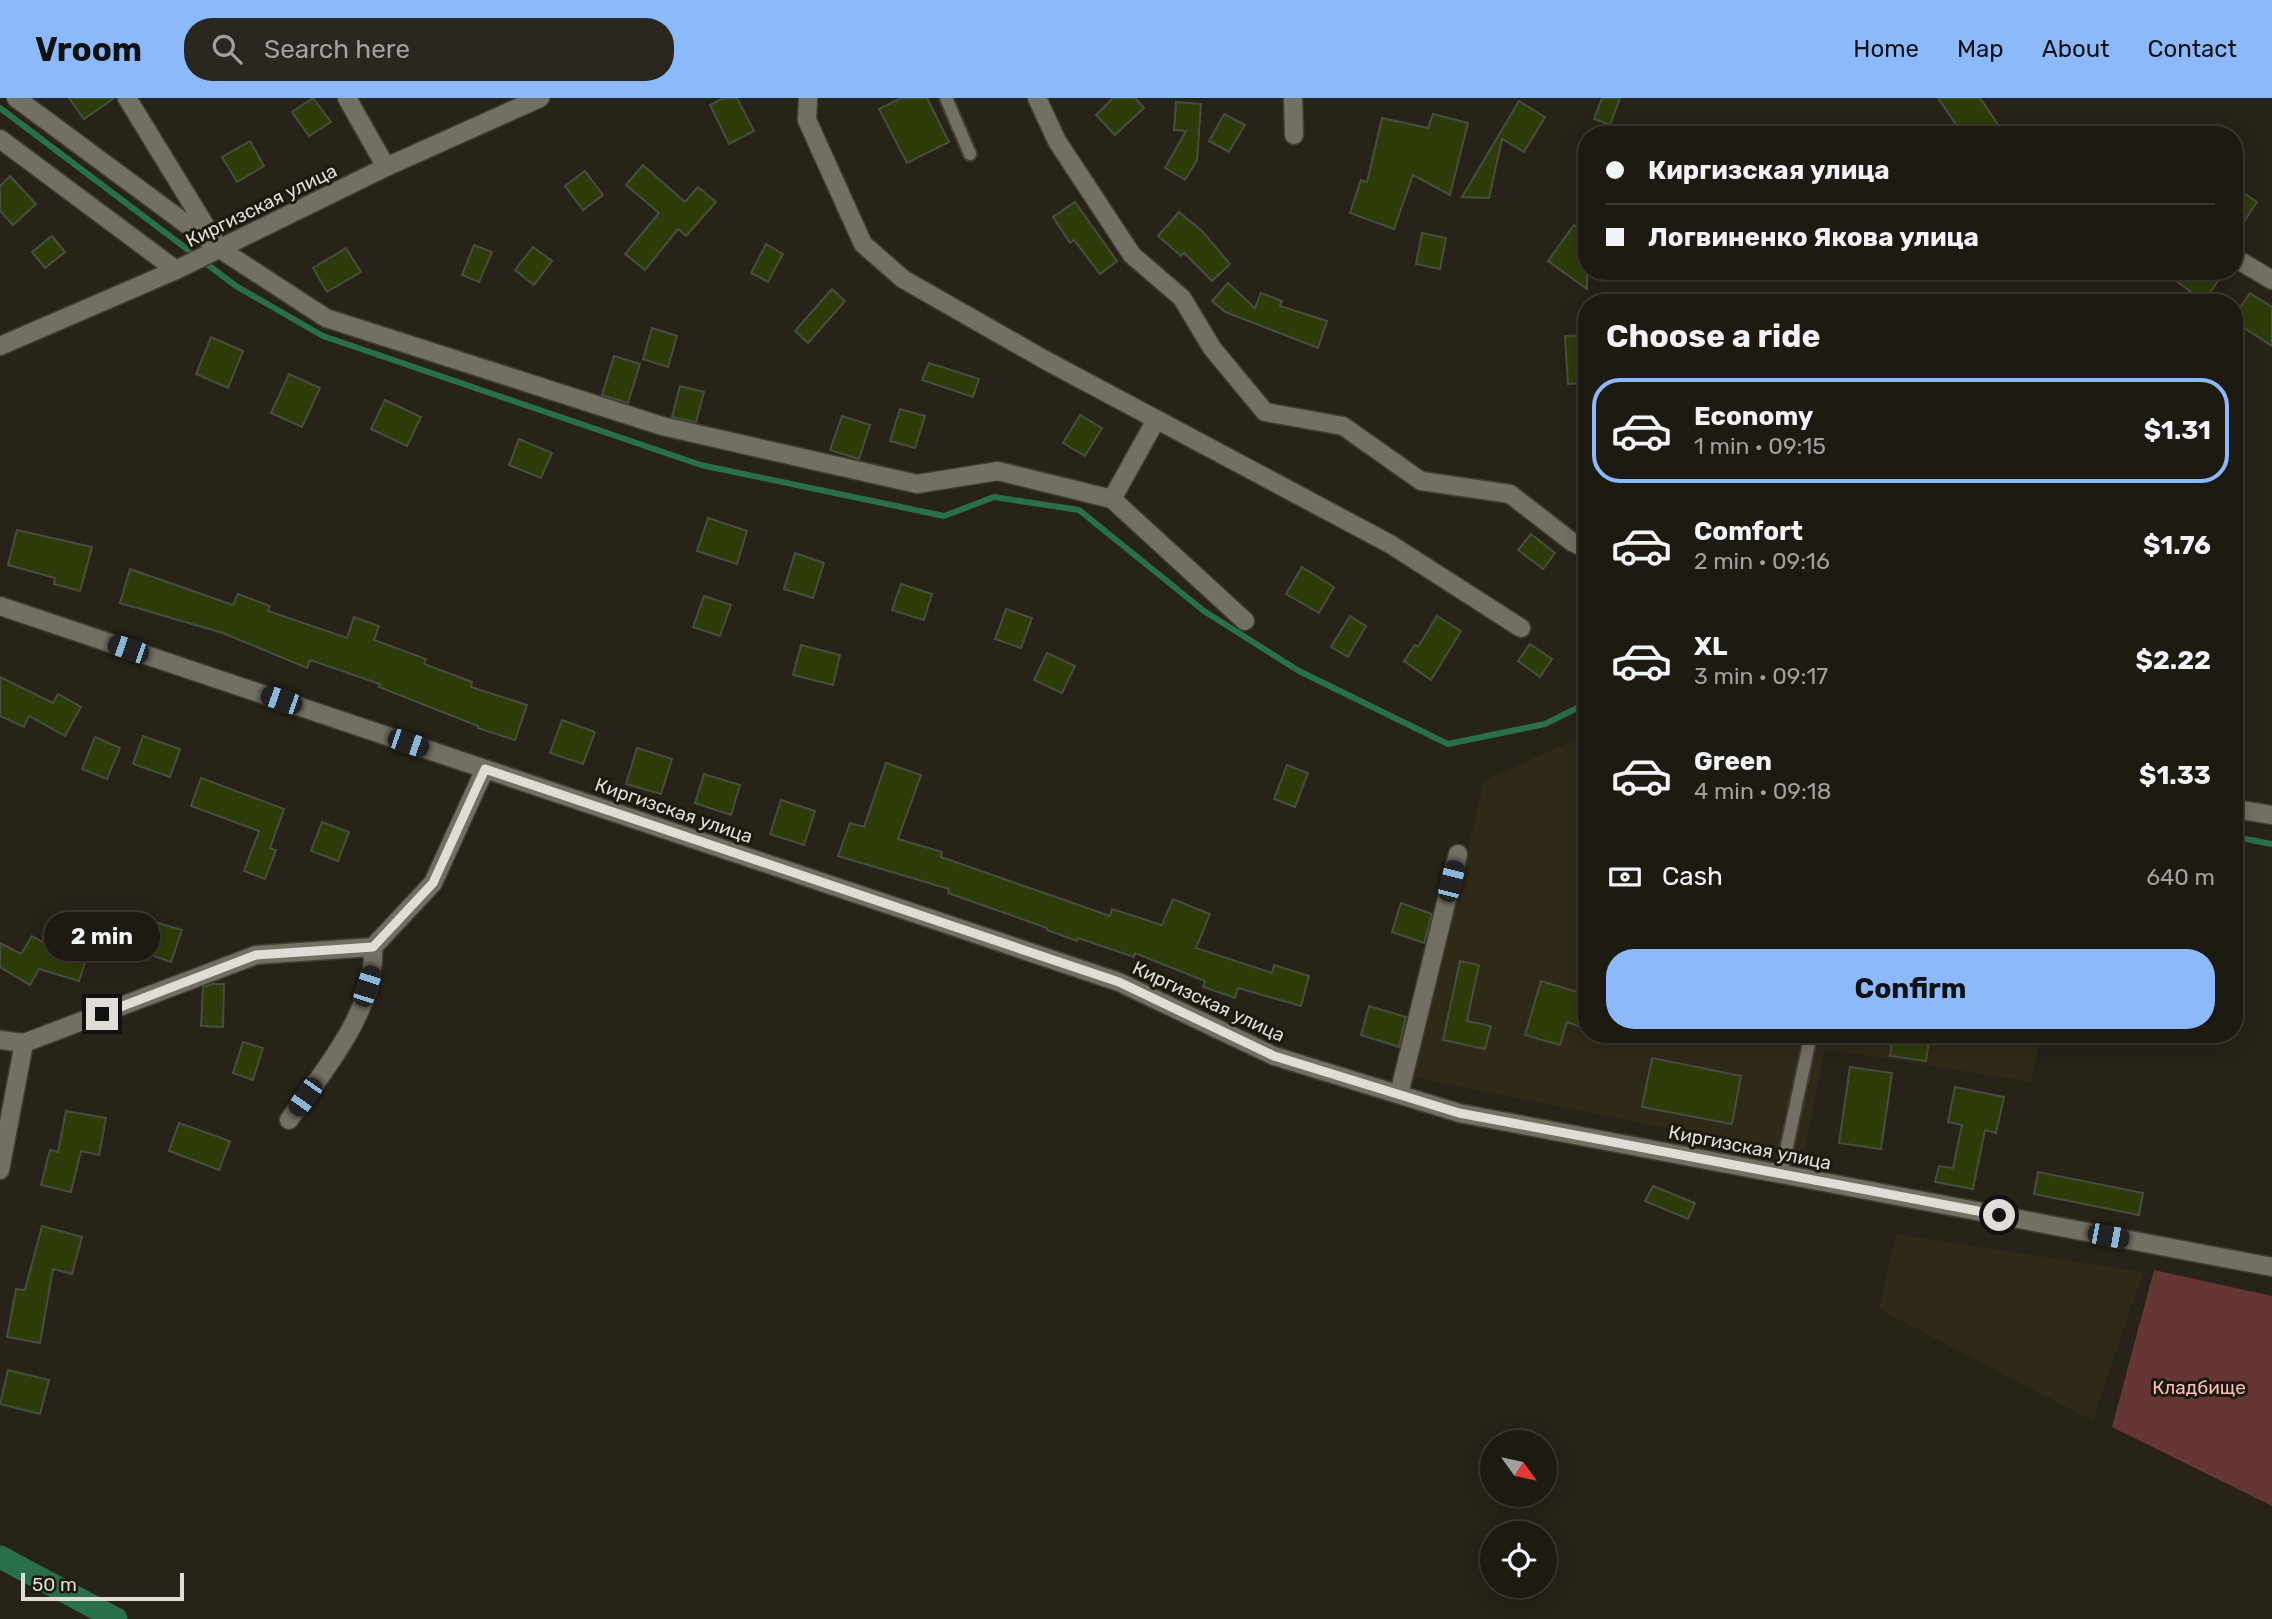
<!DOCTYPE html>
<meta charset="utf-8">
<style>
:root{--surface:#1d1a12;--page:#2a2720;--text:#f1f3f6;--muted:#a0a19f;--line:#3b3832;--accent:#8cb9fc}
body{margin:0;font-family:Rubik,sans-serif;background:var(--page);color:var(--text);height:100vh;display:flex;flex-direction:column;font-size:26px;white-space:nowrap}
*{box-sizing:border-box;margin:0}
p{font-size:23px;color:var(--muted)}
.icon{flex:none;width:38px;height:38px;fill:none;stroke:currentColor;stroke-width:2;stroke-linecap:round;stroke-linejoin:round}
.map{position:relative;flex:1;overflow:hidden}
.side{position:absolute;left:1578px;top:196px;width:665px;height:749px;display:flex;flex-direction:column;background:var(--surface);border-radius:28px;box-shadow:0 4px 18px #0003,0 0 0 2px var(--line)}
.side>*{flex:none}
.hud{position:absolute;left:1578px;top:28px;width:665px;height:154px;border-radius:28px;box-shadow:0 4px 18px #0003,0 0 0 2px var(--line);display:grid;align-content:center;height:154px;padding:0 28px;background:var(--surface)}
.needle{width:46px;rotate:123deg}
.controls{position:absolute;left:1480px;top:1332px;display:grid;gap:14px}
.controls a{display:grid;place-items:center;width:77px;height:77px;border-radius:50%;background:var(--surface);box-shadow:0 4px 18px #0003,0 0 0 2px var(--line);font-size:35px}
.scale{position:absolute;left:21px;bottom:18px;width:163px;box-sizing:border-box;padding-left:7px;border:4px solid #e0ddd6;border-top:0;font-size:19px;line-height:24px;white-space:nowrap;color:#e0ddd6;-webkit-text-stroke:5px #1d190f;paint-order:stroke}
.end{position:absolute;width:32px;height:32px;margin:-16px;border:9px solid #e0ddd6;background:#111;box-shadow:0 0 0 4px #111}
.from{border-radius:50%}
.bubble{position:absolute;height:49px;border-radius:24px;background:var(--surface);box-shadow:0 4px 18px #0003,0 0 0 2px var(--line);font-size:23px;font-weight:700;line-height:49px;text-align:center}
.car{position:absolute;width:21px;height:42px;margin:-21px -10px;border-radius:9px;box-shadow:0 0 5px 2px #0007;background:linear-gradient(#222 24%,#8ab4d8 0 40%,#222 0 76%,#8ab4d8 0 86%,#222 0)}
.hud b{display:flex;align-items:center;gap:24px;height:66px;font-size:26px}
.hud b+b{border-top:2px solid var(--line)}
.hud i{width:18px;height:18px;background:var(--text)}
ul{padding:0;list-style:none}
li{display:flex;align-items:center;gap:21px;height:105px;margin:0 14px 10px;padding:0 14px;border:4px solid transparent;border-radius:28px}
li div{flex:1}
li b{display:block;font-size:26px}
li em{font-style:normal;font-weight:700}
li.on{border-color:var(--accent)}
li>.icon{width:63px;height:63px;stroke-width:1.5}
h2{padding:0 28px;font-size:32px;line-height:84px}
.pay{display:flex;align-items:center;gap:18px;height:77px;padding:0 28px;font-size:26px}
.pay p{margin-inline-start:auto}
.primary-button{display:flex;gap:14px;margin-top:auto;padding:14px 28px}
.primary-button a{flex:1;height:80px;border-radius:28px;background:var(--accent);color:#111;font-size:28px;font-weight:700;line-height:80px;text-align:center}
header{display:flex;align-items:center;gap:42px;box-sizing:border-box;height:98px;padding:0 35px;background:var(--accent);color:#111}
header strong{font-size:33px}
nav{display:flex;gap:38px;margin-inline-start:auto;font-size:24px}
.search{width:490px;height:63px;background:var(--page);display:flex;align-items:center;gap:18px;box-sizing:border-box;padding:0 24px;border-radius:28px;color:var(--muted);font-size:26px}
.map>svg:first-child{display:block}
.built{fill:#2f2918}
.green{fill:#653634}
.lines{fill:none;stroke-linecap:round;stroke-linejoin:round}
.stream{stroke:#296f4b;stroke-width:6}
.canal{stroke:#296f4b;stroke-width:23}
.building{fill:#2e3c09;stroke:#484d41;stroke-width:2}
.lane-casing{stroke:#423e36;stroke-width:16}
.street-casing{stroke:#423e36;stroke-width:21}
.secondary-casing{stroke:#423e36;stroke-width:21}
.lane{stroke:#736f62;stroke-width:12}
.street{stroke:#736f62;stroke-width:18}
.secondary{stroke:#736f62;stroke-width:18}
.route{stroke:#e0ddd6;stroke-width:9}
.labels{text-anchor:middle;stroke-width:6;stroke-linejoin:round;paint-order:stroke}
.street-label{font-size:19px;fill:#e0ddd6;stroke:#1d190f}
.park-label{font-size:19px;fill:#fcbdb9;stroke:#1d190f}
</style>
<header>
<strong>Vroom</strong>
<div class="search"><svg class="icon" aria-label="search" viewBox="0 0 24 24"><circle cx="10" cy="10" r="6"/><path d="M15 15l6 6"/></svg>Search here</div>
<nav><a>Home</a><a>Map</a><a>About</a><a>Contact</a></nav>
</header>
<div class="map">
<svg width="2272" height="1521" viewBox="0 0 2272 1521">
<rect width="100%" height="100%" fill="#272318"/>
<g class="built">
<polygon points="1587,636 1587,936 2041,936 2031,984 1825,951 1804,1058 1414,979 1484,683"/>
<polygon points="1896,1136 2143,1174 2093,1323 1879,1211"/>
</g>
<polygon class="green" points="2154,1172 2272,1198 2272,1408 2112,1329"/>
<g class="lines">
<g class="stream">
<polyline points="0,10 236,188 323,238 701,367 944,418 994,399 1079,412 1204,513 1299,573 1448,646 1545,626 1587,605"/>
<polyline points="2235,739 2272,746"/>
</g>
<polyline class="canal" points="0,1459 116,1521"/>
</g>
<g class="building">
<polygon points="69,0 114,0 84,21"/>
<polygon points="313,0 331,24 309,38 292,14"/>
<polygon points="724,0 737,0 754,33 729,46 710,7"/>
<polygon points="901,0 927,0 949,44 907,65 879,11"/>
<polygon points="1113,0 1135,0 1144,10 1115,37 1096,17"/>
<polygon points="1602,0 1620,0 1610,27 1594,21"/>
<polygon points="1938,0 1980,0 1999,28 1985,37 1963,37"/>
<polygon points="1519,3 1545,19 1524,54 1502,41 1489,100 1462,99"/>
<polygon points="1176,4 1201,6 1197,62 1185,82 1165,70 1186,33 1174,32"/>
<polygon points="1224,16 1245,27 1229,54 1209,43"/>
<polygon points="1433,16 1468,25 1450,97 1413,77 1394,131 1350,115 1361,82 1367,84 1382,20 1428,30"/>
<polygon points="250,43 264,68 237,84 222,59"/>
<polygon points="643,67 685,104 698,89 716,104 686,138 678,131 645,172 625,156 659,115 626,87"/>
<polygon points="585,73 603,97 583,112 565,88"/>
<polygon points="10,78 36,106 13,127 0,113 0,88"/>
<polygon points="2235,89 2257,104 2235,137"/>
<polygon points="1075,104 1117,163 1100,176 1074,142 1070,145 1053,119"/>
<polygon points="1179,114 1202,133 1230,166 1212,183 1184,155 1181,158 1158,138"/>
<polygon points="1574,127 1587,137 1587,191 1548,163"/>
<polygon points="1422,135 1446,140 1440,171 1416,166"/>
<polygon points="52,138 65,154 45,170 32,154"/>
<polygon points="766,146 783,156 768,184 751,175"/>
<polygon points="474,147 492,154 479,184 462,177"/>
<polygon points="533,149 552,163 534,187 515,172"/>
<polygon points="346,150 361,174 327,194 313,170"/>
<polygon points="2162,173 2225,173 2204,203"/>
<polygon points="1228,185 1255,210 1261,195 1282,203 1280,208 1327,223 1318,250 1225,214 1212,203"/>
<polygon points="832,191 845,203 808,245 795,233"/>
<polygon points="2250,195 2272,209 2272,248 2235,224 2235,217"/>
<polygon points="652,230 677,238 668,269 643,261"/>
<polygon points="1587,237 1587,285 1568,286 1565,238"/>
<polygon points="211,239 243,253 228,290 196,276"/>
<polygon points="614,258 640,266 628,305 602,297"/>
<polygon points="929,265 979,281 973,299 922,282"/>
<polygon points="289,276 320,290 302,329 271,315"/>
<polygon points="680,288 704,294 696,324 672,319"/>
<polygon points="385,302 421,319 407,348 371,331"/>
<polygon points="900,311 925,318 915,350 890,343"/>
<polygon points="1080,317 1102,330 1085,358 1063,345"/>
<polygon points="842,318 870,327 859,361 830,352"/>
<polygon points="519,341 552,355 541,380 509,367"/>
<polygon points="708,420 747,433 737,466 697,453"/>
<polygon points="17,432 92,449 80,493 54,486 55,480 8,467"/>
<polygon points="1531,436 1555,455 1543,471 1518,452"/>
<polygon points="795,455 824,465 813,500 784,491"/>
<polygon points="1302,469 1334,489 1319,515 1286,496"/>
<polygon points="130,471 233,507 238,496 270,508 268,513 347,540 354,519 379,528 374,542 426,561 424,566 472,584 471,589 527,607 515,642 478,630 478,628 379,589 380,586 310,562 307,570 223,535 120,505"/>
<polygon points="901,486 932,496 924,522 892,512"/>
<polygon points="704,498 731,507 720,538 693,529"/>
<polygon points="1006,511 1032,520 1021,550 995,541"/>
<polygon points="1350,518 1366,528 1348,559 1331,549"/>
<polygon points="1437,518 1461,533 1431,582 1404,563 1415,547 1418,549"/>
<polygon points="1530,546 1552,561 1540,579 1518,563"/>
<polygon points="801,547 840,557 833,587 793,577"/>
<polygon points="1047,555 1075,568 1062,595 1034,582"/>
<polygon points="0,579 53,605 58,596 81,609 65,638 29,618 24,629 0,618"/>
<polygon points="562,622 595,634 583,666 550,655"/>
<polygon points="143,638 180,651 170,679 133,666"/>
<polygon points="95,639 120,650 107,681 82,671"/>
<polygon points="637,650 672,661 661,696 626,686"/>
<polygon points="886,665 921,677 898,741 942,754 941,759 1110,818 1112,811 1162,827 1173,801 1210,816 1196,850 1272,875 1274,867 1309,878 1301,908 1238,890 1235,900 1203,889 1205,883 1135,855 1134,859 1078,840 1077,843 1047,832 1047,830 948,795 949,791 838,758 850,725 864,729"/>
<polygon points="1287,667 1308,675 1295,709 1274,701"/>
<polygon points="704,676 740,687 731,717 695,705"/>
<polygon points="201,680 284,711 270,750 276,752 265,781 244,773 259,733 191,708"/>
<polygon points="781,702 815,713 804,747 770,736"/>
<polygon points="322,724 349,734 338,763 311,753"/>
<polygon points="1401,805 1432,816 1424,845 1392,834"/>
<polygon points="158,825 182,832 171,864 148,856"/>
<polygon points="32,838 62,855 65,848 88,856 79,883 39,871 30,887 0,869 0,845 21,856"/>
<polygon points="1460,863 1479,867 1467,923 1491,928 1485,951 1443,942"/>
<polygon points="1541,883 1587,897 1587,931 1567,924 1560,947 1525,937"/>
<polygon points="213,886 224,886 223,929 201,928 203,889"/>
<polygon points="1369,908 1406,919 1399,949 1361,937"/>
<polygon points="1893,936 1930,936 1926,963 1890,958"/>
<polygon points="243,944 263,950 253,982 233,975"/>
<polygon points="1652,960 1741,978 1732,1026 1642,1009"/>
<polygon points="1850,969 1892,975 1881,1051 1839,1045"/>
<polygon points="1955,989 2004,999 1996,1035 1985,1032 1973,1091 1935,1084 1939,1068 1953,1070 1962,1027 1948,1024"/>
<polygon points="66,1013 106,1020 99,1057 81,1053 71,1094 41,1087 50,1052 58,1054"/>
<polygon points="179,1025 230,1043 219,1072 169,1053"/>
<polygon points="2038,1074 2143,1095 2139,1117 2034,1096"/>
<polygon points="1653,1088 1695,1105 1688,1121 1645,1103"/>
<polygon points="42,1128 82,1139 72,1176 53,1171 40,1245 7,1239 16,1191 25,1192"/>
<polygon points="8,1272 49,1282 40,1316 0,1306"/>
</g>
<g class="lines">
<g class="lane-casing">
<g id="lane">
<polyline points="946,0 970,56"/>
<polyline points="1781,1076 1811,936"/>
</g>
</g>
<g class="street-casing">
<g id="street">
<polyline points="16,0 220,151 326,220 662,328 917,386 998,373 1112,401 1245,523"/>
<polyline points="127,0 214,142"/>
<polyline points="347,0 386,69"/>
<polyline points="808,0 807,22 863,146 903,181 1045,262 1390,446 1521,530"/>
<polyline points="1037,0 1057,43 1132,157 1182,200 1212,250 1265,314 1343,328 1421,383 1510,396 1572,444 1587,451"/>
<polyline points="1293,0 1294,37"/>
<polyline points="0,41 176,172"/>
<polyline points="2235,160 2272,182"/>
<polyline points="1112,401 1156,322"/>
<polyline points="2235,711 2272,717"/>
<polyline points="0,942 24,945 256,857 373,849 433,785 485,671"/>
<polyline points="1399,996 1458,756"/>
<path d="M289,1022C324,972 376,913 373,849"/>
<polyline points="0,1072 24,945"/>
</g>
</g>
<g class="secondary-casing">
<g id="secondary">
<polyline points="0,248 176,172 386,69 540,0"/>
<polyline points="0,508 1119,884 1274,958 1459,1015 2272,1169"/>
</g>
</g>
<use href="#lane" class="lane"/>
<use href="#street" class="street"/>
<use href="#secondary" class="secondary"/>
</g>
<g class="lines">
<polyline class="route" points="102,916 256,857 373,849 433,785 485,671 1119,884 1274,958 1459,1015 1999,1117"/>
</g>
<g class="labels">
<g class="street-label">
<text transform="translate(261 107) rotate(-26)" y="7">Киргизская улица</text>
<text transform="translate(674 712) rotate(19)" y="7">Киргизская улица</text>
<text transform="translate(1209 903) rotate(25)" y="7">Киргизская улица</text>
<text transform="translate(1750 1049) rotate(11)" y="7">Киргизская улица</text>
</g>
<g class="park-label">
<text x="2199" y="1296">Кладбище</text>
</g>
</g>
</svg>
<div class="controls">
<a><svg class="needle" viewBox="-14 -14 28 28"><path d="M0-13l5 13h-10z" fill="#e53935"/><path d="M0 13l5-13h-10z" fill="#a0a19f"/></svg></a>
<a><svg class="icon" aria-label="locate" viewBox="0 0 24 24"><circle cx="12" cy="12" r="6"/><path d="M12 2v4M12 18v4M2 12h4M18 12h4"/></svg></a>
</div>
<div class="scale">50 m</div>
<i class="end from" style="left:1999px;top:1117px"></i>
<i class="end" style="left:102px;top:916px"></i>
<div class="bubble" style="left:44px;top:814px;width:116px">2 min</div>
<i class="car" style="left:128px;top:551px;rotate:289deg"></i>
<i class="car" style="left:281px;top:602px;rotate:289deg"></i>
<i class="car" style="left:408px;top:645px;rotate:109deg"></i>
<i class="car" style="left:1451px;top:783px;rotate:14deg"></i>
<i class="car" style="left:367px;top:888px;rotate:18deg"></i>
<i class="car" style="left:305px;top:999px;rotate:215deg"></i>
<i class="car" style="left:2108px;top:1138px;rotate:101deg"></i>
<div class="hud">
<b><i class="from"></i>Киргизская улица</b>
<b><i></i>Логвиненко Якова улица</b>
</div>
<section class="side">
<h2>Choose a ride</h2>
<ul>
<li class="on"><svg class="icon" aria-label="car" viewBox="0 0 24 24"><path d="M5 17H2v-5l4-1 3-4h7l3 4 3 1v5h-3M9 17h6M6 11h13"/><circle cx="7" cy="17" r="2"/><circle cx="17" cy="17" r="2"/></svg><div><b>Economy</b><p>1 min · 09:15</p></div><em>$1.31</em></li>
<li><svg class="icon" aria-label="car" viewBox="0 0 24 24"><path d="M5 17H2v-5l4-1 3-4h7l3 4 3 1v5h-3M9 17h6M6 11h13"/><circle cx="7" cy="17" r="2"/><circle cx="17" cy="17" r="2"/></svg><div><b>Comfort</b><p>2 min · 09:16</p></div><em>$1.76</em></li>
<li><svg class="icon" aria-label="car" viewBox="0 0 24 24"><path d="M5 17H2v-5l4-1 3-4h7l3 4 3 1v5h-3M9 17h6M6 11h13"/><circle cx="7" cy="17" r="2"/><circle cx="17" cy="17" r="2"/></svg><div><b>XL</b><p>3 min · 09:17</p></div><em>$2.22</em></li>
<li><svg class="icon" aria-label="car" viewBox="0 0 24 24"><path d="M5 17H2v-5l4-1 3-4h7l3 4 3 1v5h-3M9 17h6M6 11h13"/><circle cx="7" cy="17" r="2"/><circle cx="17" cy="17" r="2"/></svg><div><b>Green</b><p>4 min · 09:18</p></div><em>$1.33</em></li>
</ul>
<div class="pay"><svg class="icon" aria-label="cash" viewBox="0 0 24 24"><path d="M3 7h18v10H3z"/><circle cx="12" cy="12" r="2"/></svg>Cash<p>640 m</p></div>
<div class="primary-button"><a>Confirm</a></div>
</section>
</div>
